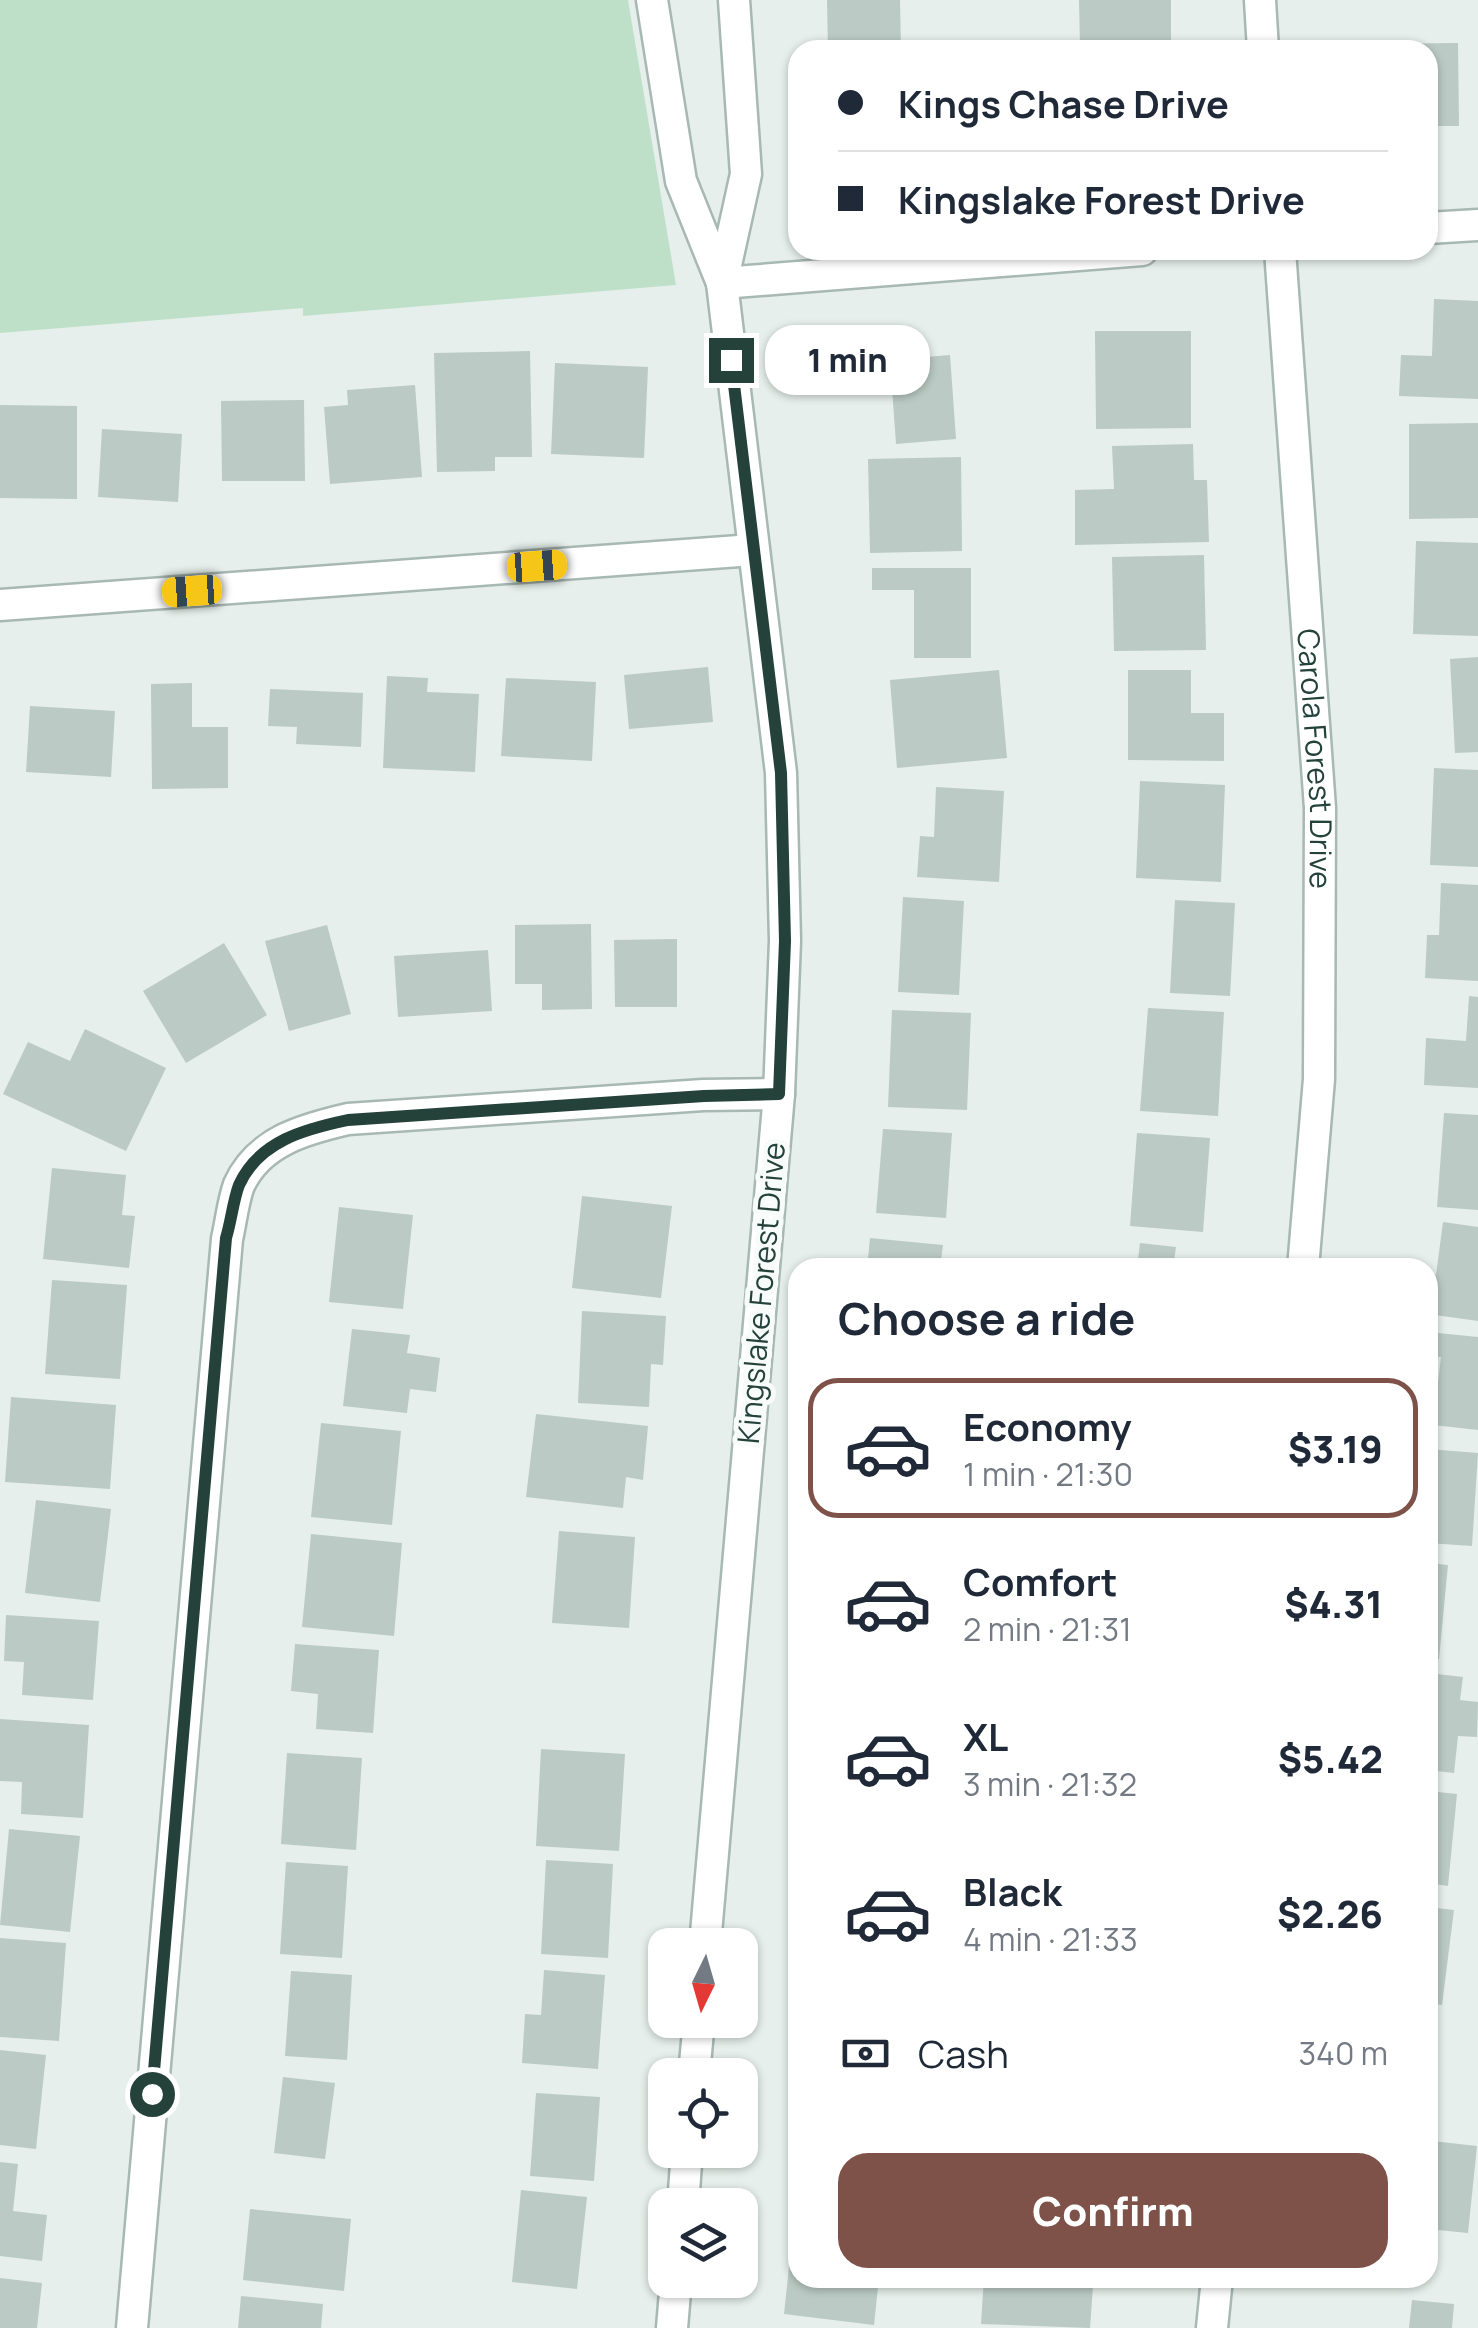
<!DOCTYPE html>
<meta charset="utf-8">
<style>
:root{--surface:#fff;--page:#f2f2f3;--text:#1f2937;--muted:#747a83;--line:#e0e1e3;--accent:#7f5249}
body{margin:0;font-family:Manrope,sans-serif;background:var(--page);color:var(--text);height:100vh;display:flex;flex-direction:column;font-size:38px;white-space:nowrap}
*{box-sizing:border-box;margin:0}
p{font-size:32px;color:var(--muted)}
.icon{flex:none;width:55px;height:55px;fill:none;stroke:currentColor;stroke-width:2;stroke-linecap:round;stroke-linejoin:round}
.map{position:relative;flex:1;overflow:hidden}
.side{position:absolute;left:788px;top:1258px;width:650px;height:1030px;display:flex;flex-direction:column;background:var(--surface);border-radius:30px;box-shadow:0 2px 8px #0004}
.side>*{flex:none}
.top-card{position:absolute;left:788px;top:40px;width:650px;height:220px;border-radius:30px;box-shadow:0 2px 8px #0004;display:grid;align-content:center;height:220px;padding:0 50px;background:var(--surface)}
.needle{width:65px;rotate:185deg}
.buttons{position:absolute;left:648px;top:1928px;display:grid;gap:20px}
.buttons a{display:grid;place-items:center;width:110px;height:110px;border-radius:20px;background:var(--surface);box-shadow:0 2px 8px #0004;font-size:50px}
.end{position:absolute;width:45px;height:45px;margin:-22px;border:12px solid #24423a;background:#fff;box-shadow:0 0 0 5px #fff}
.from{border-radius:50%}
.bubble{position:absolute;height:70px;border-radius:30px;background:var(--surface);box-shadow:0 2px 8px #0004;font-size:32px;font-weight:800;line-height:70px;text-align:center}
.car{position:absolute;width:30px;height:60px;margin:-30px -15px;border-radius:12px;box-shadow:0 0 8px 2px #0007;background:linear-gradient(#f5c518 24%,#345 0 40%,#f5c518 0 76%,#345 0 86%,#f5c518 0)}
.top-card b{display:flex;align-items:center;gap:35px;height:95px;font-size:38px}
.top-card b+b{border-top:2px solid var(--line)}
.top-card i{width:25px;height:25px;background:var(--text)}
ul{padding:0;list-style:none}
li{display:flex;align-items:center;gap:30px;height:140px;margin:0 20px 15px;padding:0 30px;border:5px solid transparent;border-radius:30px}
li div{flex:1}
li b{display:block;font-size:38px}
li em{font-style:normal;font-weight:800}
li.active{border-color:var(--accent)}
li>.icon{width:90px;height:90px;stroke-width:1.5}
h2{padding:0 50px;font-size:45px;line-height:120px}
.pay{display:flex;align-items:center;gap:25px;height:110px;padding:0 50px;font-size:38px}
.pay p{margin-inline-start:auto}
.button{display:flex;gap:20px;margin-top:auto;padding:20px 50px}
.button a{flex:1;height:115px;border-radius:30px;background:var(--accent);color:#fff;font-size:40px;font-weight:800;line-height:115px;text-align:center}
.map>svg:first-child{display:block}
.green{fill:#bfe0c8}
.building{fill:#bbcac4}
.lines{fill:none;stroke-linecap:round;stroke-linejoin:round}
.minor-casing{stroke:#a8b8b2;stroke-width:35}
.minor{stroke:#fff;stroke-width:30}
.route{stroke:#24423a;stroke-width:12}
.labels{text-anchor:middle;stroke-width:10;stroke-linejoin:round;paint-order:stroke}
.street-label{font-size:30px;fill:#24423a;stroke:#f7fbf9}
</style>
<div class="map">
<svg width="1478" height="2328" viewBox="0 0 1478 2328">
<rect width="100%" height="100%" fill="#e6efeb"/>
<polygon class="green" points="0,0 628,0 676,285 303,316 303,308 0,333"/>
<g class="building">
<polygon points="827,0 900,0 901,50 828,50"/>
<polygon points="1079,0 1171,0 1171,47 1080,48"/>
<polygon points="1458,43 1459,126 1428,126 1428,50 1363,50 1363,44"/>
<polygon points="1434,299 1478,301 1478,399 1399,396 1401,355 1432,356"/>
<polygon points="1095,331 1191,331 1191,428 1096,429"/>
<polygon points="530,351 532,457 495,457 495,471 437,472 434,353"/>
<polygon points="950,355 956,439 896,444 890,360"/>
<polygon points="555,363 648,367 644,458 551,454"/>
<polygon points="415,385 422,477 330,484 324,407 348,405 347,390"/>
<polygon points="304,400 305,481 222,481 221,401"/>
<polygon points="0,405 77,406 77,499 0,498"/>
<polygon points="1478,423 1478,518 1409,519 1409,424"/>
<polygon points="102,429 182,434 178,502 98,497"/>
<polygon points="1193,444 1194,480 1207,480 1209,542 1075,545 1075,490 1114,489 1112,446"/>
<polygon points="961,457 962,551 870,553 868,459"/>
<polygon points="1416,541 1478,543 1478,636 1413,634"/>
<polygon points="1204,555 1206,650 1114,651 1112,557"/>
<polygon points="872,568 971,568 971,658 914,658 914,590 872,590"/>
<polygon points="1478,657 1478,752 1455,753 1450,659"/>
<polygon points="708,667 713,722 629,729 624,675"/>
<polygon points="999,670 1007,758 897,768 890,680"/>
<polygon points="1128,670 1191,670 1191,713 1224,713 1224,761 1128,760"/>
<polygon points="387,676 428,678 427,692 479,694 475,772 383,768"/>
<polygon points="506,678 596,682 592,761 501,756"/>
<polygon points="192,683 192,727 228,727 228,788 152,789 151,684"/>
<polygon points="270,689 363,693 361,747 296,744 297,727 268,726"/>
<polygon points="30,706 115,711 111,777 26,772"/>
<polygon points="1434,768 1478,770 1478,867 1430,865"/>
<polygon points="1140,781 1225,785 1221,882 1136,878"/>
<polygon points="936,787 1004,791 999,882 917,877 920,836 934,837"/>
<polygon points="1441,883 1478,885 1478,981 1425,978 1427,935 1439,935"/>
<polygon points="903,897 964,901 959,995 898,992"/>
<polygon points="1175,900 1235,903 1230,996 1170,993"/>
<polygon points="591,924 592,1009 542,1010 542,984 515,984 515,925"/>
<polygon points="327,925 351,1014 289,1031 265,941"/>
<polygon points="677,939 677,1007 615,1007 614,940"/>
<polygon points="224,943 267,1015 186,1063 143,991"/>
<polygon points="488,950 492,1011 398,1017 394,956"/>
<polygon points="1469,996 1478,997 1478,1088 1424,1085 1426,1038 1466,1041"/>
<polygon points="1148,1008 1224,1012 1218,1116 1140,1111"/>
<polygon points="892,1010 971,1013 967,1110 888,1107"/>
<polygon points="85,1029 166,1068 126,1151 3,1094 28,1042 70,1061"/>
<polygon points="1444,1113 1478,1115 1478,1210 1437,1207"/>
<polygon points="883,1129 952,1133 946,1218 876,1213"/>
<polygon points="1137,1133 1210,1138 1203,1232 1130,1226"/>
<polygon points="52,1168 126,1175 122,1215 135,1216 129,1268 43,1259"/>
<polygon points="582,1196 672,1206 661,1298 572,1288"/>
<polygon points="339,1207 413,1215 403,1309 329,1302"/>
<polygon points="1443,1222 1478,1227 1478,1321 1428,1314 1428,1273 1436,1275"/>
<polygon points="870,1238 943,1245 940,1268 867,1268"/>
<polygon points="1140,1243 1176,1247 1173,1268 1137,1268"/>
<polygon points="52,1280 127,1285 120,1379 45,1374"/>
<polygon points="582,1311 666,1316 663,1365 651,1364 649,1407 578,1403"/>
<polygon points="352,1329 410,1335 407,1353 440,1358 436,1392 410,1389 407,1413 343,1406"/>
<polygon points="1428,1332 1478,1337 1478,1430 1433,1425 1441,1357 1428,1356"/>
<polygon points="11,1397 116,1405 110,1489 5,1482"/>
<polygon points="536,1414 648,1426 643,1480 626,1477 623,1508 526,1497"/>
<polygon points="321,1423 401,1431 392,1525 311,1517"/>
<polygon points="1428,1449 1478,1453 1472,1546 1428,1543"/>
<polygon points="36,1500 111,1509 100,1602 25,1593"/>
<polygon points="559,1531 635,1537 629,1628 552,1623"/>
<polygon points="311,1534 402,1543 394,1636 302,1627"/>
<polygon points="1428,1563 1448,1565 1439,1659 1428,1658"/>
<polygon points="6,1615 99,1621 93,1700 22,1695 24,1662 4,1661"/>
<polygon points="295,1644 379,1650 373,1733 316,1729 318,1694 291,1691"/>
<polygon points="1428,1673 1463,1677 1460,1700 1478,1702 1477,1737 1458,1736 1454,1773 1428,1770"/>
<polygon points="0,1719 89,1725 83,1818 21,1814 22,1782 0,1781"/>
<polygon points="541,1749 625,1754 619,1851 536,1846"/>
<polygon points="287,1753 362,1758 356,1850 281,1844"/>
<polygon points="1428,1791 1457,1794 1448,1886 1428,1883"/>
<polygon points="9,1829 80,1836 70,1932 0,1925"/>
<polygon points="546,1860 613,1864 608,1958 541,1954"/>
<polygon points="286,1862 348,1866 342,1958 280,1954"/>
<polygon points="1428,1907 1454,1910 1442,2005 1428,2003"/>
<polygon points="0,1938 66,1943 59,2041 0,2037"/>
<polygon points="544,1970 605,1975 598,2069 522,2063 525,2014 541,2015"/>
<polygon points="291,1971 352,1975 347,2060 285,2056"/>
<polygon points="0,2050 46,2055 36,2149 0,2145"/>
<polygon points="283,2077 335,2083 325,2159 274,2153"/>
<polygon points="536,2093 600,2097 594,2181 530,2176"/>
<polygon points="1428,2118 1434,2118 1432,2141 1477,2146 1468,2233 1428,2229"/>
<polygon points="0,2162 18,2164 13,2211 47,2215 42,2261 0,2256"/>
<polygon points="521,2190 587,2197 577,2289 512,2282"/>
<polygon points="250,2209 351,2219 344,2291 243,2280"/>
<polygon points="794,2221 798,2222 798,2278 879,2278 874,2325 784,2314"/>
<polygon points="0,2278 42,2283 37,2328 0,2328"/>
<polygon points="984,2278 1121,2278 1120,2288 1093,2286 1090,2328 981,2324"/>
<polygon points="241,2296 323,2304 321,2328 238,2328"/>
<polygon points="1412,2300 1454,2304 1452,2328 1409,2328"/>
</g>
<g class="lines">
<g class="minor-casing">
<g id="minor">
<polyline points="652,0 681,181 722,283 781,773 785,941 779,1094 705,1945"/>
<polyline points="1260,0 1263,50"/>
<polyline points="1428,228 1478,225"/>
<path id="s1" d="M1280,250L1320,808L1319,1079L1303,1268"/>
<polyline points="722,283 1142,250"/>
<polyline points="722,283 746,174 734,0"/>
<polyline points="0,605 753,550"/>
<polyline points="694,2075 699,2020"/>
<polyline points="683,2205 687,2150"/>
<path d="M132,2328L227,1239C231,1222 233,1201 239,1185C259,1141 305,1129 348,1119L703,1095L779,1094"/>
<polyline points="672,2328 676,2280"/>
<polyline points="1212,2328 1217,2278"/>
</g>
</g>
<use href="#minor" class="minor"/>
</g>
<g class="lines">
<path class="route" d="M152,2094L226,1238C231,1222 233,1201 239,1185C259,1141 305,1129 348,1120L704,1096L779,1094L785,941L781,773L731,360"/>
</g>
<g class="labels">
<g class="street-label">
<text dy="10" stroke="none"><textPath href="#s1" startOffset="510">Carola Forest Drive</textPath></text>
<text transform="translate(762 1293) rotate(-85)" y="10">Kingslake Forest Drive</text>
</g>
</g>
</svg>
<div class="buttons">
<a><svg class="needle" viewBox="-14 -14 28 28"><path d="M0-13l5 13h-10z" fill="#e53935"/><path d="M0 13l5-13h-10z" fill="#747a83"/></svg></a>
<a><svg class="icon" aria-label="locate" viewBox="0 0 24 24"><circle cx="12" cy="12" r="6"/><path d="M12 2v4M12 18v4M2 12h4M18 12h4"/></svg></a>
<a><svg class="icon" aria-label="layers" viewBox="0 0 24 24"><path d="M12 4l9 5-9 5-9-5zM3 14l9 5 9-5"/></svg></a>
</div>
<i class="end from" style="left:152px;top:2094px"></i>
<i class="end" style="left:731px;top:360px"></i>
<div class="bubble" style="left:765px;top:325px;width:165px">1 min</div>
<i class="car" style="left:537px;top:566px;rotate:86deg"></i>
<i class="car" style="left:192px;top:591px;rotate:266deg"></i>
<div class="top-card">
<b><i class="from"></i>Kings Chase Drive</b>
<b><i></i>Kingslake Forest Drive</b>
</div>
<section class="side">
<h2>Choose a ride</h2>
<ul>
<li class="active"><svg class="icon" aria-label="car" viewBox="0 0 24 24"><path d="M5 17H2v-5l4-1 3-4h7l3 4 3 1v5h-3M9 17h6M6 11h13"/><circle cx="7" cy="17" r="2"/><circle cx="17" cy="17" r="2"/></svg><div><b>Economy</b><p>1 min · 21:30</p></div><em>$3.19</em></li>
<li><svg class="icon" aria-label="car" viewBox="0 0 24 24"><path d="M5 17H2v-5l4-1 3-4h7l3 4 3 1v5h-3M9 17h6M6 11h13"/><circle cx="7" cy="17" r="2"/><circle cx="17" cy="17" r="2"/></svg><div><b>Comfort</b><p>2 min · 21:31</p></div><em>$4.31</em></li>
<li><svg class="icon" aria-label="car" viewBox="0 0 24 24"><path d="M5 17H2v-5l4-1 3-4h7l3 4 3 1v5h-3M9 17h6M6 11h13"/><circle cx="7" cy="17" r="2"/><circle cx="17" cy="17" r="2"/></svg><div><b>XL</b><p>3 min · 21:32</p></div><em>$5.42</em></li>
<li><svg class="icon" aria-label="car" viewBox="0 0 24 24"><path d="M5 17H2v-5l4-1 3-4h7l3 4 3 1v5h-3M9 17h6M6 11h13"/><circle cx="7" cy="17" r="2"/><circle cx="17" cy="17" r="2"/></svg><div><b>Black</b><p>4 min · 21:33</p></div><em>$2.26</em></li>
</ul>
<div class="pay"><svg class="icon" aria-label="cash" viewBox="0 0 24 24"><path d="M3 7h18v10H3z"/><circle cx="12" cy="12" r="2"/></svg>Cash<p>340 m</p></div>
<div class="button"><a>Confirm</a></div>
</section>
</div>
